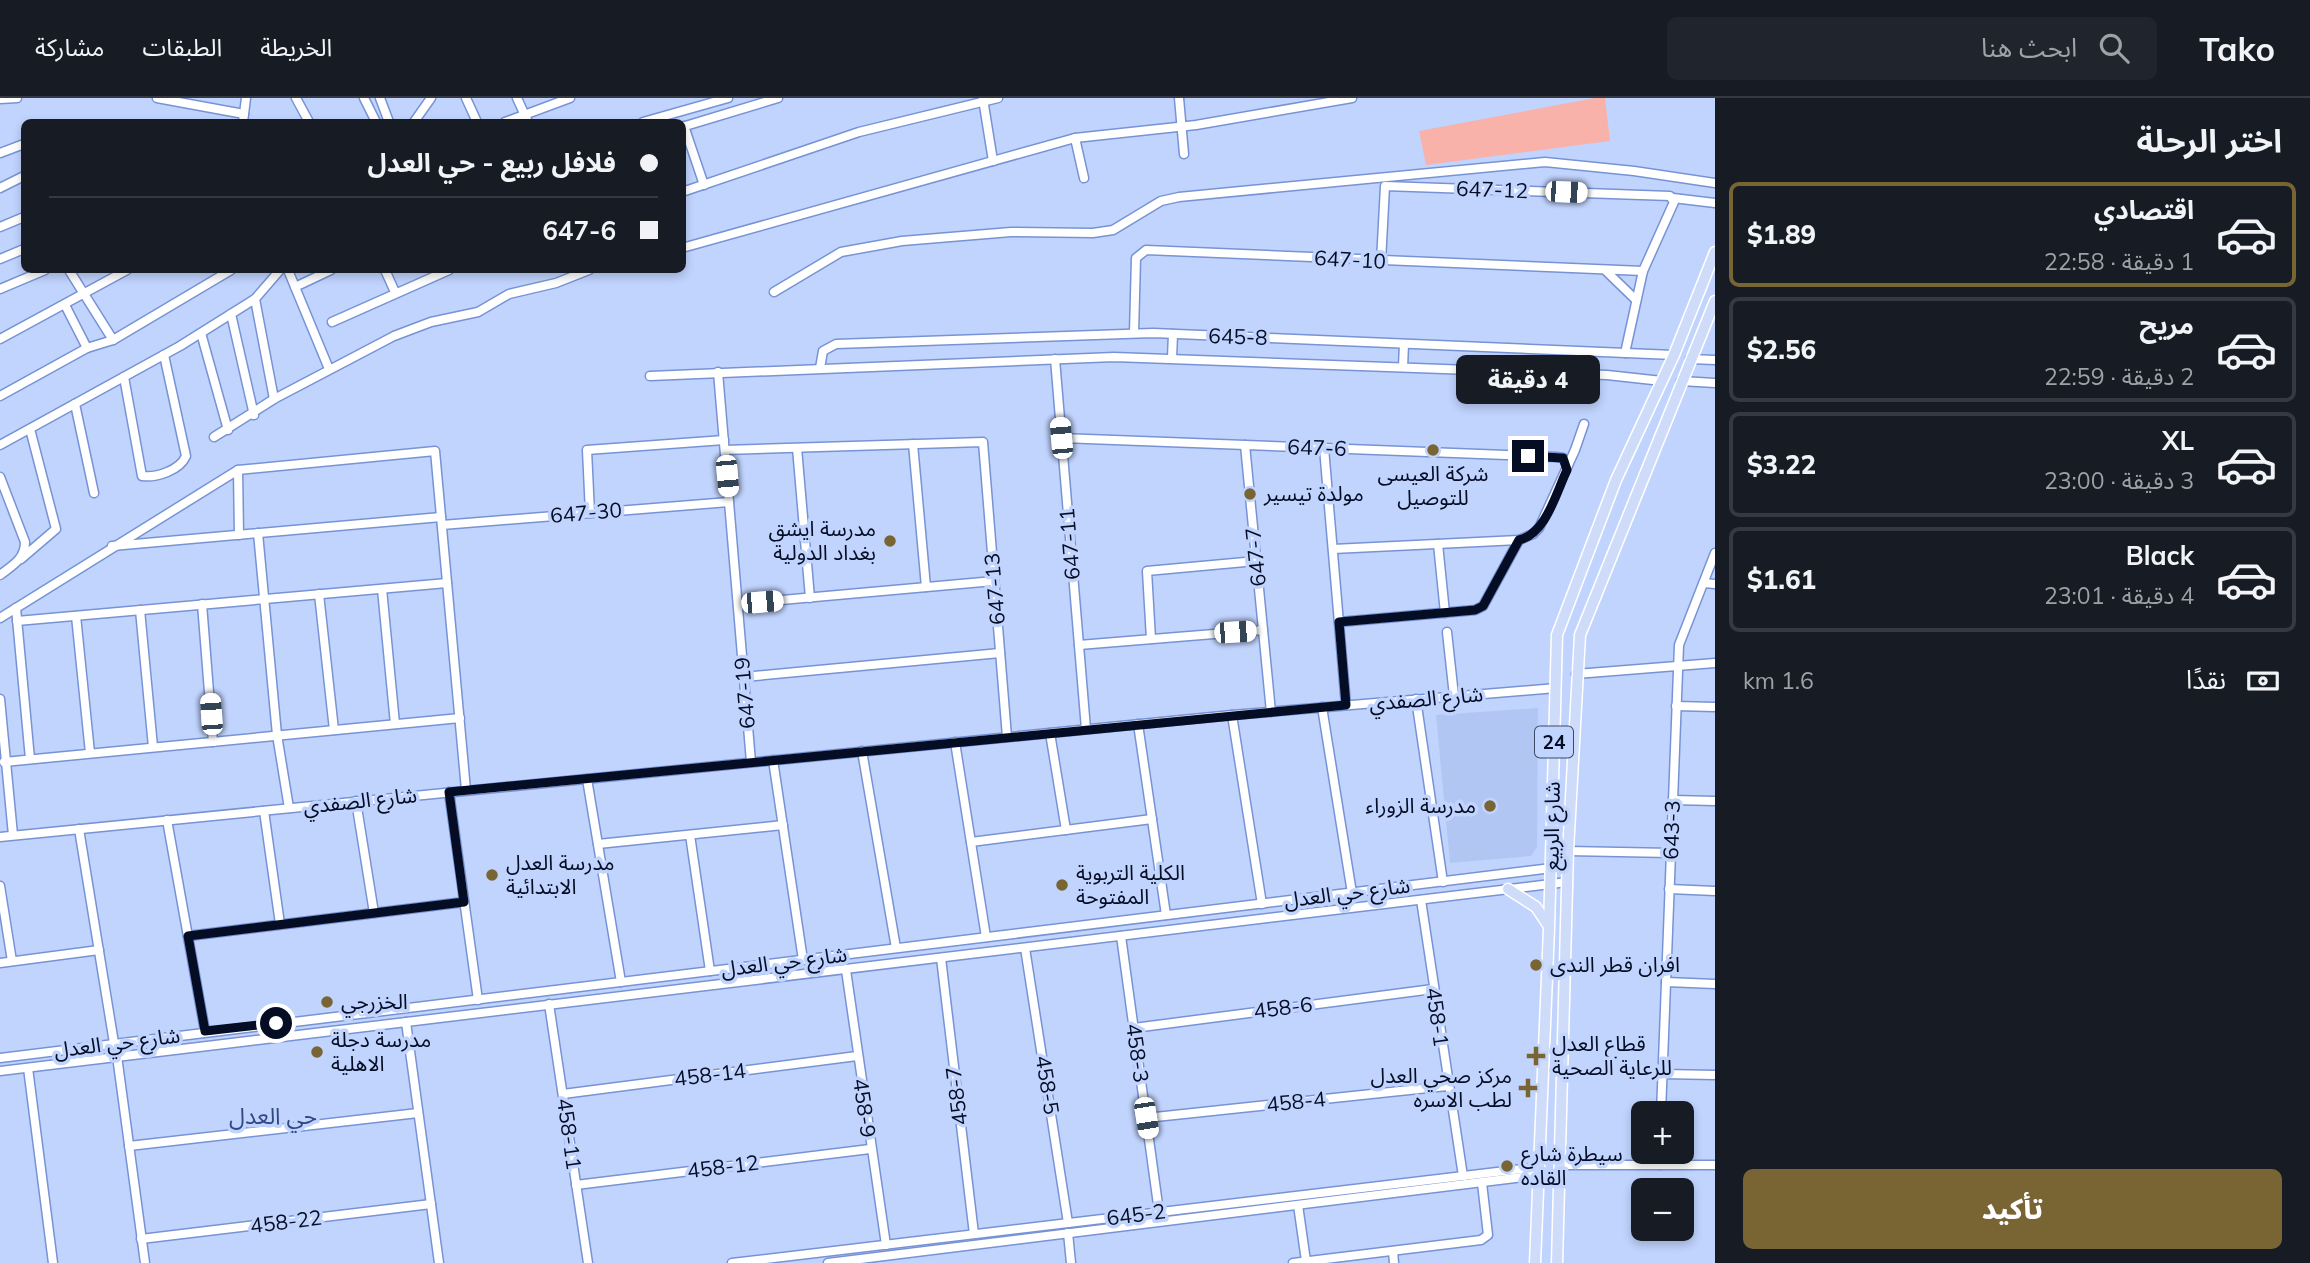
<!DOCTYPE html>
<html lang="ar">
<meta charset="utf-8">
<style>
:root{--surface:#171b24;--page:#20242c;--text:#f1f3f6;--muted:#9ea1a6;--line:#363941;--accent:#796433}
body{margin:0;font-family:Mulish,"Noto Sans Arabic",sans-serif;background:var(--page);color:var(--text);direction:rtl;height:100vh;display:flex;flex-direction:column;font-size:26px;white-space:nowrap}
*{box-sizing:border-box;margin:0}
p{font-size:23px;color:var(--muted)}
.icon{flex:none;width:38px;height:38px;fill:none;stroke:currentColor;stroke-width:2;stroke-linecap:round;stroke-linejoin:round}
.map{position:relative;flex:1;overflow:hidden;direction:ltr}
.sheet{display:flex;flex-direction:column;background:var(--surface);width:595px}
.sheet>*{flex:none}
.guide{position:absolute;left:21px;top:21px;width:665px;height:154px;border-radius:10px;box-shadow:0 4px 10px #0003;direction:rtl;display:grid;align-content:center;height:154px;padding:0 28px;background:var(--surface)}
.buttons{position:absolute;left:1631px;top:1003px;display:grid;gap:14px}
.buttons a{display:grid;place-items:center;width:63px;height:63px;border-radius:10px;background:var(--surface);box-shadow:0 4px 10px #0003;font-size:35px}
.end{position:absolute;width:32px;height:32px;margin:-16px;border:9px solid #050d25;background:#fff;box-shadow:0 0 0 4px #fff}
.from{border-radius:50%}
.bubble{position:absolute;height:49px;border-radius:10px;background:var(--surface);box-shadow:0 4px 10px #0003;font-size:23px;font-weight:800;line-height:49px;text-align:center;direction:rtl}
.car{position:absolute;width:21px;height:42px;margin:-21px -10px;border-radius:9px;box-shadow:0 0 5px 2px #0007;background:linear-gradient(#fff 24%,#345 0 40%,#fff 0 76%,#345 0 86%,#fff 0)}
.guide b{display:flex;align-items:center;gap:24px;height:66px;font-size:26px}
.guide b+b{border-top:2px solid var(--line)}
.guide i{width:18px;height:18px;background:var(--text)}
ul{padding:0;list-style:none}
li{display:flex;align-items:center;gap:21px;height:105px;margin:0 14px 10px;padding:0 14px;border:4px solid var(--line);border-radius:10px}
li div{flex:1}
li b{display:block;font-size:26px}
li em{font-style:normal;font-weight:800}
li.on{border-color:var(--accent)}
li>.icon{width:63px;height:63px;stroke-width:1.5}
h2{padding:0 28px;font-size:32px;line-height:84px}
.pay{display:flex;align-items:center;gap:18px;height:77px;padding:0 28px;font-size:26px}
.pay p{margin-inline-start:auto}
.cta{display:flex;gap:14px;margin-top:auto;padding:14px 28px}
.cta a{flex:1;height:80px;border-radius:10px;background:var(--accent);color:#fff;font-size:28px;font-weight:800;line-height:80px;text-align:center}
header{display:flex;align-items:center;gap:42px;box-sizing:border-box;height:98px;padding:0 35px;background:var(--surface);border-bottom:2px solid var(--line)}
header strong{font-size:33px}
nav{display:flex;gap:38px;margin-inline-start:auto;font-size:24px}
.search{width:490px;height:63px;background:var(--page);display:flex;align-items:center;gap:18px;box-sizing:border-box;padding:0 24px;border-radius:10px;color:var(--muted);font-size:26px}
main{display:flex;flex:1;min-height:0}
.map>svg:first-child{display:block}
.built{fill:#b1c6f3}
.green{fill:#f9b2aa}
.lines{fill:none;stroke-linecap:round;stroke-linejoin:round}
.minor-casing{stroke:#7793d5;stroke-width:11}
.major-casing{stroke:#fff;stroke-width:13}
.minor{stroke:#fff;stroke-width:8}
.major{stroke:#cedcfa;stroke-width:10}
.route{stroke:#050d25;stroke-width:9}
.poi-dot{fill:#796433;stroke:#c1d4fe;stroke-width:2.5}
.labels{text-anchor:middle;stroke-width:7;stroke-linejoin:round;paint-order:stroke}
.shield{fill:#c1d4fe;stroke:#3d4966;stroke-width:2}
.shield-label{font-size:19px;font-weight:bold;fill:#050d25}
.street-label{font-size:21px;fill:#050d25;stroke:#c1d4fe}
.poi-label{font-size:21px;fill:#050d25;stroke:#c1d4fe;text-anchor:start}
.neighbourhood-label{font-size:23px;fill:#314883;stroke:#c1d4fe}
</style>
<header>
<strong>Tako</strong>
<div class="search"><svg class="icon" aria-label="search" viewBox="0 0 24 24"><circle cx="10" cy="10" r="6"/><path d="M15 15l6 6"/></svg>ابحث هنا</div>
<nav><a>الخريطة</a><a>الطبقات</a><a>مشاركة</a></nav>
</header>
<main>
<section class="sheet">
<h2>اختر الرحلة</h2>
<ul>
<li class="on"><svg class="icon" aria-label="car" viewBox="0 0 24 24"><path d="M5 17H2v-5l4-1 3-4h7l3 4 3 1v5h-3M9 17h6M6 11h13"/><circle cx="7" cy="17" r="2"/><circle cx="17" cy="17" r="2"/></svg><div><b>اقتصادي</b><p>1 دقيقة · 22:58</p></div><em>$1.89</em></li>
<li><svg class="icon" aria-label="car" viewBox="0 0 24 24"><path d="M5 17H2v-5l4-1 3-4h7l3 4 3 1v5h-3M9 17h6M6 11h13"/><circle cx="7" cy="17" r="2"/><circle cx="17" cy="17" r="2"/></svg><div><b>مريح</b><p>2 دقيقة · 22:59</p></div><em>$2.56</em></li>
<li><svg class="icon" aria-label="car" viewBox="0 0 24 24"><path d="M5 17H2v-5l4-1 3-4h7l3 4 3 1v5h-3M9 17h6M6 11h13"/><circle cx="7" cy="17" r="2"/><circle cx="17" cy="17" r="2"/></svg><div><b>XL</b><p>3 دقيقة · 23:00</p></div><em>$3.22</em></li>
<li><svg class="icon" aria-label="car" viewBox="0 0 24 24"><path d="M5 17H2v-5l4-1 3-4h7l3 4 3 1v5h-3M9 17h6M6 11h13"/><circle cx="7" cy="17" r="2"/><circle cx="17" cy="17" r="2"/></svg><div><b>Black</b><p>4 دقيقة · 23:01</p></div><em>$1.61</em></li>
</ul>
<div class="pay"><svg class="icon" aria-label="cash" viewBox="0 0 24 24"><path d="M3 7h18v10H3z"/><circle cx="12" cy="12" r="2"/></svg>نقدًا<p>1.6 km</p></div>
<div class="cta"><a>تأكيد</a></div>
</section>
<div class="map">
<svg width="1715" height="1165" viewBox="0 0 1715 1165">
<rect width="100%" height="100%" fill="#c1d4fe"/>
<polygon class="built" points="1538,610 1537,749 1531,758 1450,765 1436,617"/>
<polygon class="green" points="1595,0 1605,0 1610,43 1426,67 1419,33"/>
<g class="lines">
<g class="minor-casing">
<g id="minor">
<polyline points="157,0 244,16"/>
<polyline points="296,0 309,24"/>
<polyline points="364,0 376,24"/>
<polyline points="380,0 389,24"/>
<polyline points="466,0 477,24"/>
<polyline points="517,0 528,24"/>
<polyline points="1179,0 1184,56"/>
<polyline points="0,1 17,0"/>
<polyline points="983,1 993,63"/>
<polyline points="243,24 246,0"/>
<polyline points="414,24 431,0"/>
<polyline points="505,24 570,0"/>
<polyline points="643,24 728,0"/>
<polyline points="684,28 704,87"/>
<polyline points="682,29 778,0"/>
<polyline points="1075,40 1084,80"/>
<polyline points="0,55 24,46"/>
<polyline points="0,90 24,78"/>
<polyline points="682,94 859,34 998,0"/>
<polyline points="1673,100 1715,105"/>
<polyline points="0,129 24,119"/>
<polyline points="682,150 1075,40 1196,27 1352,0"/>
<polyline points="0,161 24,151"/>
<polyline points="1381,164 1385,88 1670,98 1674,104 1643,173 1625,255"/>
<polyline points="69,172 113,242"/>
<polyline points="288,172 329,271"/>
<polyline points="385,172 395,194"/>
<polyline points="1605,172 1636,202"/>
<polyline points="295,189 331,172"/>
<polyline points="0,191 45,172"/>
<polyline points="774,194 841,154 902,143 1011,134 1093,135 1113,132 1161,103 1179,99 1545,64 1634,73 1715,85"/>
<polyline points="255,201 274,301"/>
<polyline points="65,207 87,250"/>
<polyline points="231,216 254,317"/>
<polyline points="332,224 449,172"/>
<polyline points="201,235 228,332"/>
<polyline points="1134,235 1136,160 1146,152 1643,173"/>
<polyline points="0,241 127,172"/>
<polyline points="1172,260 1173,236"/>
<polyline points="1055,261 1086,631"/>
<polyline points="1690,261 1715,262"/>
<polyline points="1403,269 1404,246"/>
<polyline points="820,270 823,253 836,246 1153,235 1674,257"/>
<polyline points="718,274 751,664"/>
<polyline points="650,278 1114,259 1607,277 1662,283"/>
<path d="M124,279L142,378C157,380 180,372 186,358L164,257"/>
<polyline points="1681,283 1715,285"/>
<polyline points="0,298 87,250 113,242 231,172"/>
<polyline points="75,306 94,395"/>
<polyline points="214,339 274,301 394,238 431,224 478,214 509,196 556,185 589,172"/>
<polyline points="1061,340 1556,359 1563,360 1568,367"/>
<polyline points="913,346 926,489"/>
<polyline points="0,347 180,248 255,201 280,172"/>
<polyline points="1245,347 1271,614"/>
<polyline points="797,350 810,500"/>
<polyline points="1324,350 1346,607"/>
<polyline points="725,352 983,344 1007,639"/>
<path d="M0,379L25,444C25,461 13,467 0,477"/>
<polyline points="590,415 587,352 724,342"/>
<polyline points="442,427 729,404"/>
<polyline points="258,435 277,637 289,710"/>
<polyline points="239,437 238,372 435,353 466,692"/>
<polyline points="1438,446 1445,515"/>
<polyline points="112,448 441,419"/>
<polyline points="1333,451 1519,442"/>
<polyline points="21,461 56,431 30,331"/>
<polyline points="1704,485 1715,486"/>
<polyline points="382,491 395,626"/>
<polyline points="319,496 334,632"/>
<polyline points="202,506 213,644"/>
<polyline points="738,506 994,483"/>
<polyline points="16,510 30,661"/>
<polyline points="140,512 153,649"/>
<polyline points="76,518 90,655"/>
<polyline points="0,520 238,372"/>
<polyline points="17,523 447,485"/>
<polyline points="1339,524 1475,512 1483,508 1519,442 1533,436 1539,430 1575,352 1584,326"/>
<polyline points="1447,534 1454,598"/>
<polyline points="1151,541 1147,473 1256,463"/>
<polyline points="1079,547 1263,532"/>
<polyline points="1576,576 1715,565"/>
<polyline points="744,579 1000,555"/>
<polyline points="0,601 13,737"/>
<polyline points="1416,601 1443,784"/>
<polyline points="1676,608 1715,609"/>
<polyline points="1322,609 1352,795"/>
<polyline points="1232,617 1262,806"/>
<polyline points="1138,626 1166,817"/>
<polyline points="1050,635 1066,732"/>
<polyline points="955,644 986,839"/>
<polyline points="862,653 896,850"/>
<polyline points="773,662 803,862"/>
<polyline points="4,664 460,620"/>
<polyline points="587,681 621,884"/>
<polyline points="449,694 478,902"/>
<polyline points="1673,702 1715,703"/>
<polyline points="356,703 374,815"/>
<polyline points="264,713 280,826"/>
<polyline points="167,722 205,933"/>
<polyline points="79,731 114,945"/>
<polyline points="690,737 710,873"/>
<polyline points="0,739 1232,617 1556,590"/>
<polyline points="971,744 1152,721"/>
<polyline points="598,746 783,727"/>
<polyline points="1568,753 1671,755"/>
<polyline points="0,788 12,863"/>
<polyline points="1669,791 1715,793"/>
<polyline points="1421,802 1463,1078"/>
<polyline points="188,838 464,804"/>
<polyline points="1121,838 1159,1114"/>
<polyline points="1025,850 1068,1125"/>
<polyline points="941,860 974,1136"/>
<polyline points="0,865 99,852"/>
<polyline points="846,872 886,1147"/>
<polyline points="1666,884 1715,886"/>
<polyline points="549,906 588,1165"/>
<polyline points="406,924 439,1165"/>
<polyline points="1134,930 1433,891"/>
<polyline points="117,958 145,1165"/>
<polyline points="0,960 1568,768"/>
<polyline points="28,970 53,1165"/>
<polyline points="0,973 1567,784"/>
<polyline points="1663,976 1715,977"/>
<polyline points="563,996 857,958"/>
<polyline points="1661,1015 1679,547 1715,455"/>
<polyline points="1146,1020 1447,988"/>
<polyline points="129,1048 418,1015"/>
<polyline points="1559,1067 1715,1067"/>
<polyline points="1659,1067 1660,1054"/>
<polyline points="576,1087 870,1051"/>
<polyline points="1298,1107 1306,1163"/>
<polyline points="1068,1135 1071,1165"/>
<polyline points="141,1141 431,1106"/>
<polyline points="1393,1153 1394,1165"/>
<polyline points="732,1165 1539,1069"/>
<polyline points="828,1165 1539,1077"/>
<polyline points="1293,1165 1481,1142 1488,1137 1482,1085"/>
</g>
</g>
<g class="major-casing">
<g id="major">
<polyline points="1508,791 1536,809 1548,827"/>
<polyline points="1535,1165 1549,831 1557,537 1616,382 1674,257 1715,154"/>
<polyline points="1557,1165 1568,753 1580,537 1715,203"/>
</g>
</g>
<use href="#minor" class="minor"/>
<use href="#major" class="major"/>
</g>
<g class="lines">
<path class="route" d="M276,925L205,933L188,838L464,804L449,694L1346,607L1339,524L1475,512L1483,508L1519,442C1546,436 1556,395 1567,372L1563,360L1528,358"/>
</g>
<g class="poi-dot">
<circle cx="1433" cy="352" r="7"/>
<circle cx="1250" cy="396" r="7"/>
<circle cx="890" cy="443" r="7"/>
<circle cx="1490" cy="708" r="7"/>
<circle cx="492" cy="777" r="7"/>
<circle cx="1062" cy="787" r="7"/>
<circle cx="1536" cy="867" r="7"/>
<circle cx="327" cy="904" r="7"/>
<circle cx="317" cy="954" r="7"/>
<path d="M1532.5 947.5h7v7h7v7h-7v7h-7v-7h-7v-7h7z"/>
<path d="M1524.5 979.5h7v7h7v7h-7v7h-7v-7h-7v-7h7z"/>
<circle cx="1507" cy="1068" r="7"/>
</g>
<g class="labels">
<rect class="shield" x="1535" y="628.5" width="38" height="31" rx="5"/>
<g class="shield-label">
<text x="1554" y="651">24</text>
</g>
<g class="street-label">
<text transform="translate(1492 92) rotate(2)" y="7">647-12</text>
<text transform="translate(1350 162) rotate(3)" y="7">647-10</text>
<text transform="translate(1238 239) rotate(2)" y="7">645-8</text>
<text transform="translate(1317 350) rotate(2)" y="7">647-6</text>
<text transform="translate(586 415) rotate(-5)" y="7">647-30</text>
<text transform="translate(1070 446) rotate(-95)" y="7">647-11</text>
<text transform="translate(1256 459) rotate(-96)" y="7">647-7</text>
<text transform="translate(995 491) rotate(-95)" y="7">647-13</text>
<text transform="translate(745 595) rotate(-95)" y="7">647-19</text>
<text transform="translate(1426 601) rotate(-5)" y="7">شارع الصفدي</text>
<text transform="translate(360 703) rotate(-6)" y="7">شارع الصفدي</text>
<text transform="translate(1552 728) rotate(-89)" y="7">شارع الربيع</text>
<text transform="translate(1672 732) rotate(-88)" y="7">643-3</text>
<text transform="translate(1347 795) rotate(-7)" y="7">شارع حي العدل</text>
<text transform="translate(784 864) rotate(-7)" y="7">شارع حي العدل</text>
<text transform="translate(1283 910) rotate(-7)" y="7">458-6</text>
<text transform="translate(1437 919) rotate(82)" y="7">458-1</text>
<text transform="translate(117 945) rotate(-7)" y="7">شارع حي العدل</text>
<text transform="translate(1137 955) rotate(82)" y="7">458-3</text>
<text transform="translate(710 977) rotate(-7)" y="7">458-14</text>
<text transform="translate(1047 987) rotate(81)" y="7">458-5</text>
<text transform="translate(957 998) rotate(-97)" y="7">458-7</text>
<text transform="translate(1296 1004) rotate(-6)" y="7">458-4</text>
<text transform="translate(864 1010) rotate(82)" y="7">458-9</text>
<text transform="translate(569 1036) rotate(82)" y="7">458-11</text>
<text transform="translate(723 1069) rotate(-7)" y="7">458-12</text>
<text transform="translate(1136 1117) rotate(-7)" y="7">645-2</text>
<text transform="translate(286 1124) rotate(-7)" y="7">458-22</text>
</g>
<g class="poi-label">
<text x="1433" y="383" text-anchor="middle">شركة العيسى<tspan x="1433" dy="24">للتوصيل</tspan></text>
<text x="1264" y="403">مولدة تيسير</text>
<text x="876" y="438" text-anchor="end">مدرسة ايشق<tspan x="876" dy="24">بغداد الدولية</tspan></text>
<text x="1476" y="715" text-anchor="end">مدرسة الزوراء</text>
<text x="506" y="772">مدرسة العدل<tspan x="506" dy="24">الابتدائية</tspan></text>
<text x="1076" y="782">الكلية التربوية<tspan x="1076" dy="24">المفتوحة</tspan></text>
<text x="1550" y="874">افران قطر الندى</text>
<text x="341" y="911">الخزرجي</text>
<text x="331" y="949">مدرسة دجلة<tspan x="331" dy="24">الاهلية</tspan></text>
<text x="1552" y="953">قطاع العدل<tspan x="1552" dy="24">للرعاية الصحية</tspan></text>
<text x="1512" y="985" text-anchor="end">مركز صحي العدل<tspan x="1512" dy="24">لطب الاسره</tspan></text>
<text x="1521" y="1063">سيطرة شارع<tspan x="1521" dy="24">القاده</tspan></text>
</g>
<g class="neighbourhood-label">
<text x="273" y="1026">حي العدل</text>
</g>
</g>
</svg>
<div class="buttons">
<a>+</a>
<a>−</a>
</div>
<i class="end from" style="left:276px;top:925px"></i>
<i class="end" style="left:1528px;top:358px"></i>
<div class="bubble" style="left:1456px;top:257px;width:144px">4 دقيقة</div>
<i class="car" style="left:1566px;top:94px;rotate:92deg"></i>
<i class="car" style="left:1061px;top:340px;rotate:355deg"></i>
<i class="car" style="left:727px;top:378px;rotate:175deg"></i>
<i class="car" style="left:762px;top:504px;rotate:85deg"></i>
<i class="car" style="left:1235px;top:534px;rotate:86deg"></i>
<i class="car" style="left:211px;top:616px;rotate:356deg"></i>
<i class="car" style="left:1146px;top:1020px;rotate:171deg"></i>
<div class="guide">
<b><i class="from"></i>فلافل ربيع - حي العدل</b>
<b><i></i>647-6</b>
</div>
</div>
</main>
